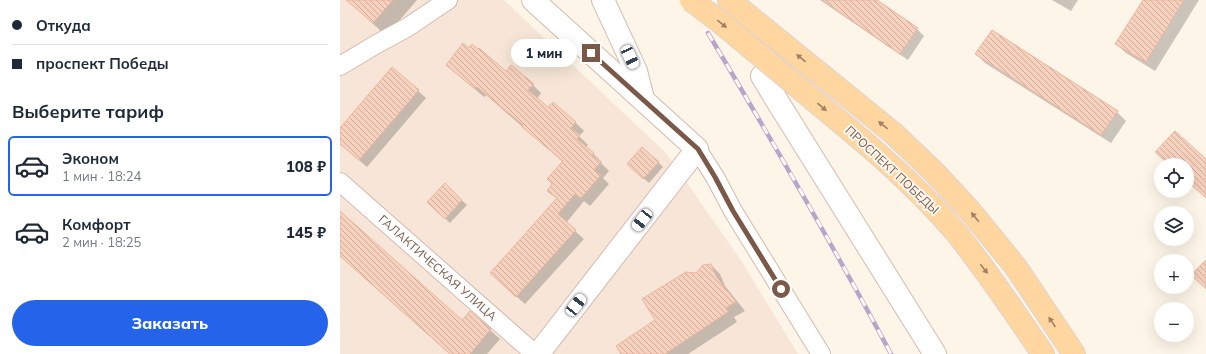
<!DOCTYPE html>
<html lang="ru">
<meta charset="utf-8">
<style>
:root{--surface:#fff;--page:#f6f6f7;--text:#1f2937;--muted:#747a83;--line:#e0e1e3;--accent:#2563eb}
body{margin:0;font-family:Mulish,sans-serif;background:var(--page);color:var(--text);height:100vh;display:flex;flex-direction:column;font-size:15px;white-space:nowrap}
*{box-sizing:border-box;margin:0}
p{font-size:13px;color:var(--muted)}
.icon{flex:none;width:22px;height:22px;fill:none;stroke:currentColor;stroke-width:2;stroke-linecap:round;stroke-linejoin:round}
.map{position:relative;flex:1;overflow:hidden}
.side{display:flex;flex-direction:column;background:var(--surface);width:340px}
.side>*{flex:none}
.top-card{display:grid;align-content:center;height:88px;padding:0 12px;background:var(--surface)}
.controls{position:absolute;left:814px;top:158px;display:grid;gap:8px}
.controls a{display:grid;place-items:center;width:40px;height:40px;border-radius:50%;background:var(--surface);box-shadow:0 4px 16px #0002;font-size:20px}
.end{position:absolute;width:18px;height:18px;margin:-9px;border:5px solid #7c5849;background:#fff;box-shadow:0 0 0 2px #fff}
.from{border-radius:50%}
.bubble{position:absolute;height:28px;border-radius:14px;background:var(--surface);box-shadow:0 4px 16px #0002;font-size:13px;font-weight:800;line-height:28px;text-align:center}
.car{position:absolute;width:12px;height:24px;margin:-12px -6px;border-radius:5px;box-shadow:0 0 3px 1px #0007;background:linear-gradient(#fff 24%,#345 0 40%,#fff 0 76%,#345 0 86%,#fff 0)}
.top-card b{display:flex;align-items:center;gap:14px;height:38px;font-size:15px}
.top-card b+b{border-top:1px solid var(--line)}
.top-card i{width:10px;height:10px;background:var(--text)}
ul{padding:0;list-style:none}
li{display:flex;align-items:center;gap:12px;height:60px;margin:0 8px 6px;padding:0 4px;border:2px solid transparent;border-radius:6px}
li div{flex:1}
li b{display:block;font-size:15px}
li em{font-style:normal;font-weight:800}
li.selected{border-color:var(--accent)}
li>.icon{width:36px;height:36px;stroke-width:1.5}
h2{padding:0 12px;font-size:18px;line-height:48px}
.action{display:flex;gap:8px;margin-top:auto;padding:8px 12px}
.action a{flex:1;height:46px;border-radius:24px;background:var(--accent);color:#fff;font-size:16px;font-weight:800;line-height:46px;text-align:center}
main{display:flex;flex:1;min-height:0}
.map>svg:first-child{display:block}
.residential{fill:#f7e6d7}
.shadow{fill:#0003}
.building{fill:url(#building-back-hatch);stroke:#ebb69d}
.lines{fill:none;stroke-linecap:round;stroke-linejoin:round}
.minor-casing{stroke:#d3bbad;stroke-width:20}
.tertiary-casing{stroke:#d3bbad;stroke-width:24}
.primary-casing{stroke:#ddd4d0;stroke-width:24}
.minor{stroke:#fff;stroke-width:18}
.tertiary{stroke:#fff;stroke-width:22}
.primary{stroke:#ffd69f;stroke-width:22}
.rail-casing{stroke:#b7a5cb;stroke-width:4.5}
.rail{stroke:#fff9f1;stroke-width:3;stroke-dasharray:9;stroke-linecap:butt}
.primary-bridge-casing{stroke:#ddd4d0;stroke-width:24;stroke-linecap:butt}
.primary-bridge{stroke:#ffd69f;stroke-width:22}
.oneway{fill:#a37e63}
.route{stroke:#7c5849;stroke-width:5}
.labels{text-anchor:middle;stroke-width:4;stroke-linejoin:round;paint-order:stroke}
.street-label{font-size:12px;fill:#7c5849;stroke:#fff9f1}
</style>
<main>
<section class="side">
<div class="top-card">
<b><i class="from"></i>Откуда</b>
<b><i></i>проспект Победы</b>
</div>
<h2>Выберите тариф</h2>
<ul>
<li class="selected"><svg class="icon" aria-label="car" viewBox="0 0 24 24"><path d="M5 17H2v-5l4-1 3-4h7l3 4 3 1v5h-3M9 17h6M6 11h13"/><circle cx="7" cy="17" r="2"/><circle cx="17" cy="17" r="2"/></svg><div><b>Эконом</b><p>1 мин · 18:24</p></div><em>108 ₽</em></li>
<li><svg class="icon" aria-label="car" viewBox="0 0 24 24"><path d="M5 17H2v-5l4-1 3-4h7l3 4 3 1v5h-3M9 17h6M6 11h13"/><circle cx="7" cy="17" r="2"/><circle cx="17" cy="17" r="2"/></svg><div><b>Комфорт</b><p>2 мин · 18:25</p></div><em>145 ₽</em></li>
</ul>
<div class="action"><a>Заказать</a></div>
</section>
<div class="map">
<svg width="866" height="354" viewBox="0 0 866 354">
<defs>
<pattern id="building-back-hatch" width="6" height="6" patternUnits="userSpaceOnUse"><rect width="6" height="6" fill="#f6d1be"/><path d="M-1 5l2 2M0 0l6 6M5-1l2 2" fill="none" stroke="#ccac9c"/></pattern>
</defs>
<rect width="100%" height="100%" fill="#fef5e9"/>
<polygon class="residential" points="0,0 164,0 327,154 402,262 458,354 0,354"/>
<g class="shadow">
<polygon points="17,0 77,0 46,36 13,5"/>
<polygon points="480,0 535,0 577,29 584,36 568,60"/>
<polygon points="712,0 738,0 731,11"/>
<polygon points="804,0 859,0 815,71 786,53 776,44"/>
<polygon points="636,54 777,112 786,121 771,143 645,63"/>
<polygon points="107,65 166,72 193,85 201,93 197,99 208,108 235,122 244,131 239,136 248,145 246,147 262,162 261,163 269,171 263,178 269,184 250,206 244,201 226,223 244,239 185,304 159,281 217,199 209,190 214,185 223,162 146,95 144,97"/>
<polygon points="52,68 86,98 27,167 0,144 0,129"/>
<polygon points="318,162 323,167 309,183 293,169"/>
<polygon points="105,185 127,205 110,223 93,207"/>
<polygon points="0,212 123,321 130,312 160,339 147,354 110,354 0,256"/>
<polygon points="371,265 380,274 385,286 405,311 394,317 397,322 348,354 282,354 316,320 357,274"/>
</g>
<g class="building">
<polygon points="6,0 53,0 33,23"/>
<polygon points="482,0 537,0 578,28 560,54"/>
<polygon points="803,0 844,0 806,62 775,44"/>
<polygon points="652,30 778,111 761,135 635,54"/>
<polygon points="123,43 129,48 132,44 138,49 139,48 166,71 171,65 194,84 188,90 208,107 213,102 236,122 231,128 240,135 237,139 254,153 252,155 261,162 254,170 261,175 241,198 235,194 218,214 236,230 176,297 150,273 217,198 207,191 212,184 207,179 223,161 182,127 183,125 137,87 135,89 106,65"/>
<polygon points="52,67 79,90 19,160 0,144 0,128"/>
<polygon points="835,131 866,159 866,198 847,181 847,165 829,165 815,152"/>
<polygon points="302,147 319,162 303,179 287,164"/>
<polygon points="105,183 122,200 105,219 87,202"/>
<polygon points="0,211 122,320 130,311 151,329 130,354 110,354 0,256"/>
<polygon points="866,260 866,289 851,275"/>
<polygon points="371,264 376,276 396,302 386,308 388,312 325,354 281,354 276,346 315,320 302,299 346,272 356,273 363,265"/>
</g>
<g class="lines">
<g class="minor-casing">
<g id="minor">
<polyline points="0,66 35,45 68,27 108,0"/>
<polyline points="357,149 375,177 393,211 481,354"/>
<path id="s1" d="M0,182L195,354"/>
</g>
</g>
<g class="tertiary-casing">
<g id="tertiary">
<polyline points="193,0 357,149 198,354"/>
<polyline points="263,0 296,71 303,99"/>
<polyline points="422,76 439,104 595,354"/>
</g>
</g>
<g class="primary-casing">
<g id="primary">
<polyline points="389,0 553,133 595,173 631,212 675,266 734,354"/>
<path d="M511,131C547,161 583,194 614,230C646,269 674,312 703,354"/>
</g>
</g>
<use href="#minor" class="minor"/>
<use href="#tertiary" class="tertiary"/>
<use href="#primary" class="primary"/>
<g class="rail-casing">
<path id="rail" d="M368,33C431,139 493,245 551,354"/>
</g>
<use href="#rail" class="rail"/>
<g class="primary-bridge-casing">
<polyline id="primary-bridge" points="351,0 380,22 511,131"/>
</g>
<use href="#primary-bridge" class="primary-bridge"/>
</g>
<defs><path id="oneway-solid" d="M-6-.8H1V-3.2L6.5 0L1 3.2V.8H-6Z"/></defs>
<g class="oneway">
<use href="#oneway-solid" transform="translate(382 24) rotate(39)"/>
<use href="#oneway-solid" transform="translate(461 58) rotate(-141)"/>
<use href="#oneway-solid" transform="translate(482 107) rotate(40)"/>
<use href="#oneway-solid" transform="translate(543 125) rotate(-141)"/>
<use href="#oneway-solid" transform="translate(635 217) rotate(-129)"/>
<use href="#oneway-solid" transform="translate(644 269) rotate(52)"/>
<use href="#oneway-solid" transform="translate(712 322) rotate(-124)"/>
</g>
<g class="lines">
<polyline class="route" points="251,53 358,149 375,177 393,211 441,289"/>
</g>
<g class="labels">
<g class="street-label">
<text transform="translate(552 170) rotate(43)" y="4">ПРОСПЕКТ ПОБЕДЫ</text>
<text dy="4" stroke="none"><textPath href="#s1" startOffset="130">ГАЛАКТИЧЕСКАЯ УЛИЦА</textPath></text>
</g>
</g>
</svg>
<div class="controls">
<a><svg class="icon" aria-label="locate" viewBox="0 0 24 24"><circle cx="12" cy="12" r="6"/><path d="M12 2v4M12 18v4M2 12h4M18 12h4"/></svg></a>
<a><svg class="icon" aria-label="layers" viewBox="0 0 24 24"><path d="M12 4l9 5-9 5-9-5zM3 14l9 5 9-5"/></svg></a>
<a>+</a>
<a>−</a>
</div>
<i class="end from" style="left:441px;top:289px"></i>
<i class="end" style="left:251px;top:53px"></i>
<div class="bubble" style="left:171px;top:39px;width:66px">1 мин</div>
<i class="car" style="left:290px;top:57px;rotate:155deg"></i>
<i class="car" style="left:302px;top:220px;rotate:218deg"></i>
<i class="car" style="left:236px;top:305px;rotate:38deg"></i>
</div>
</main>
